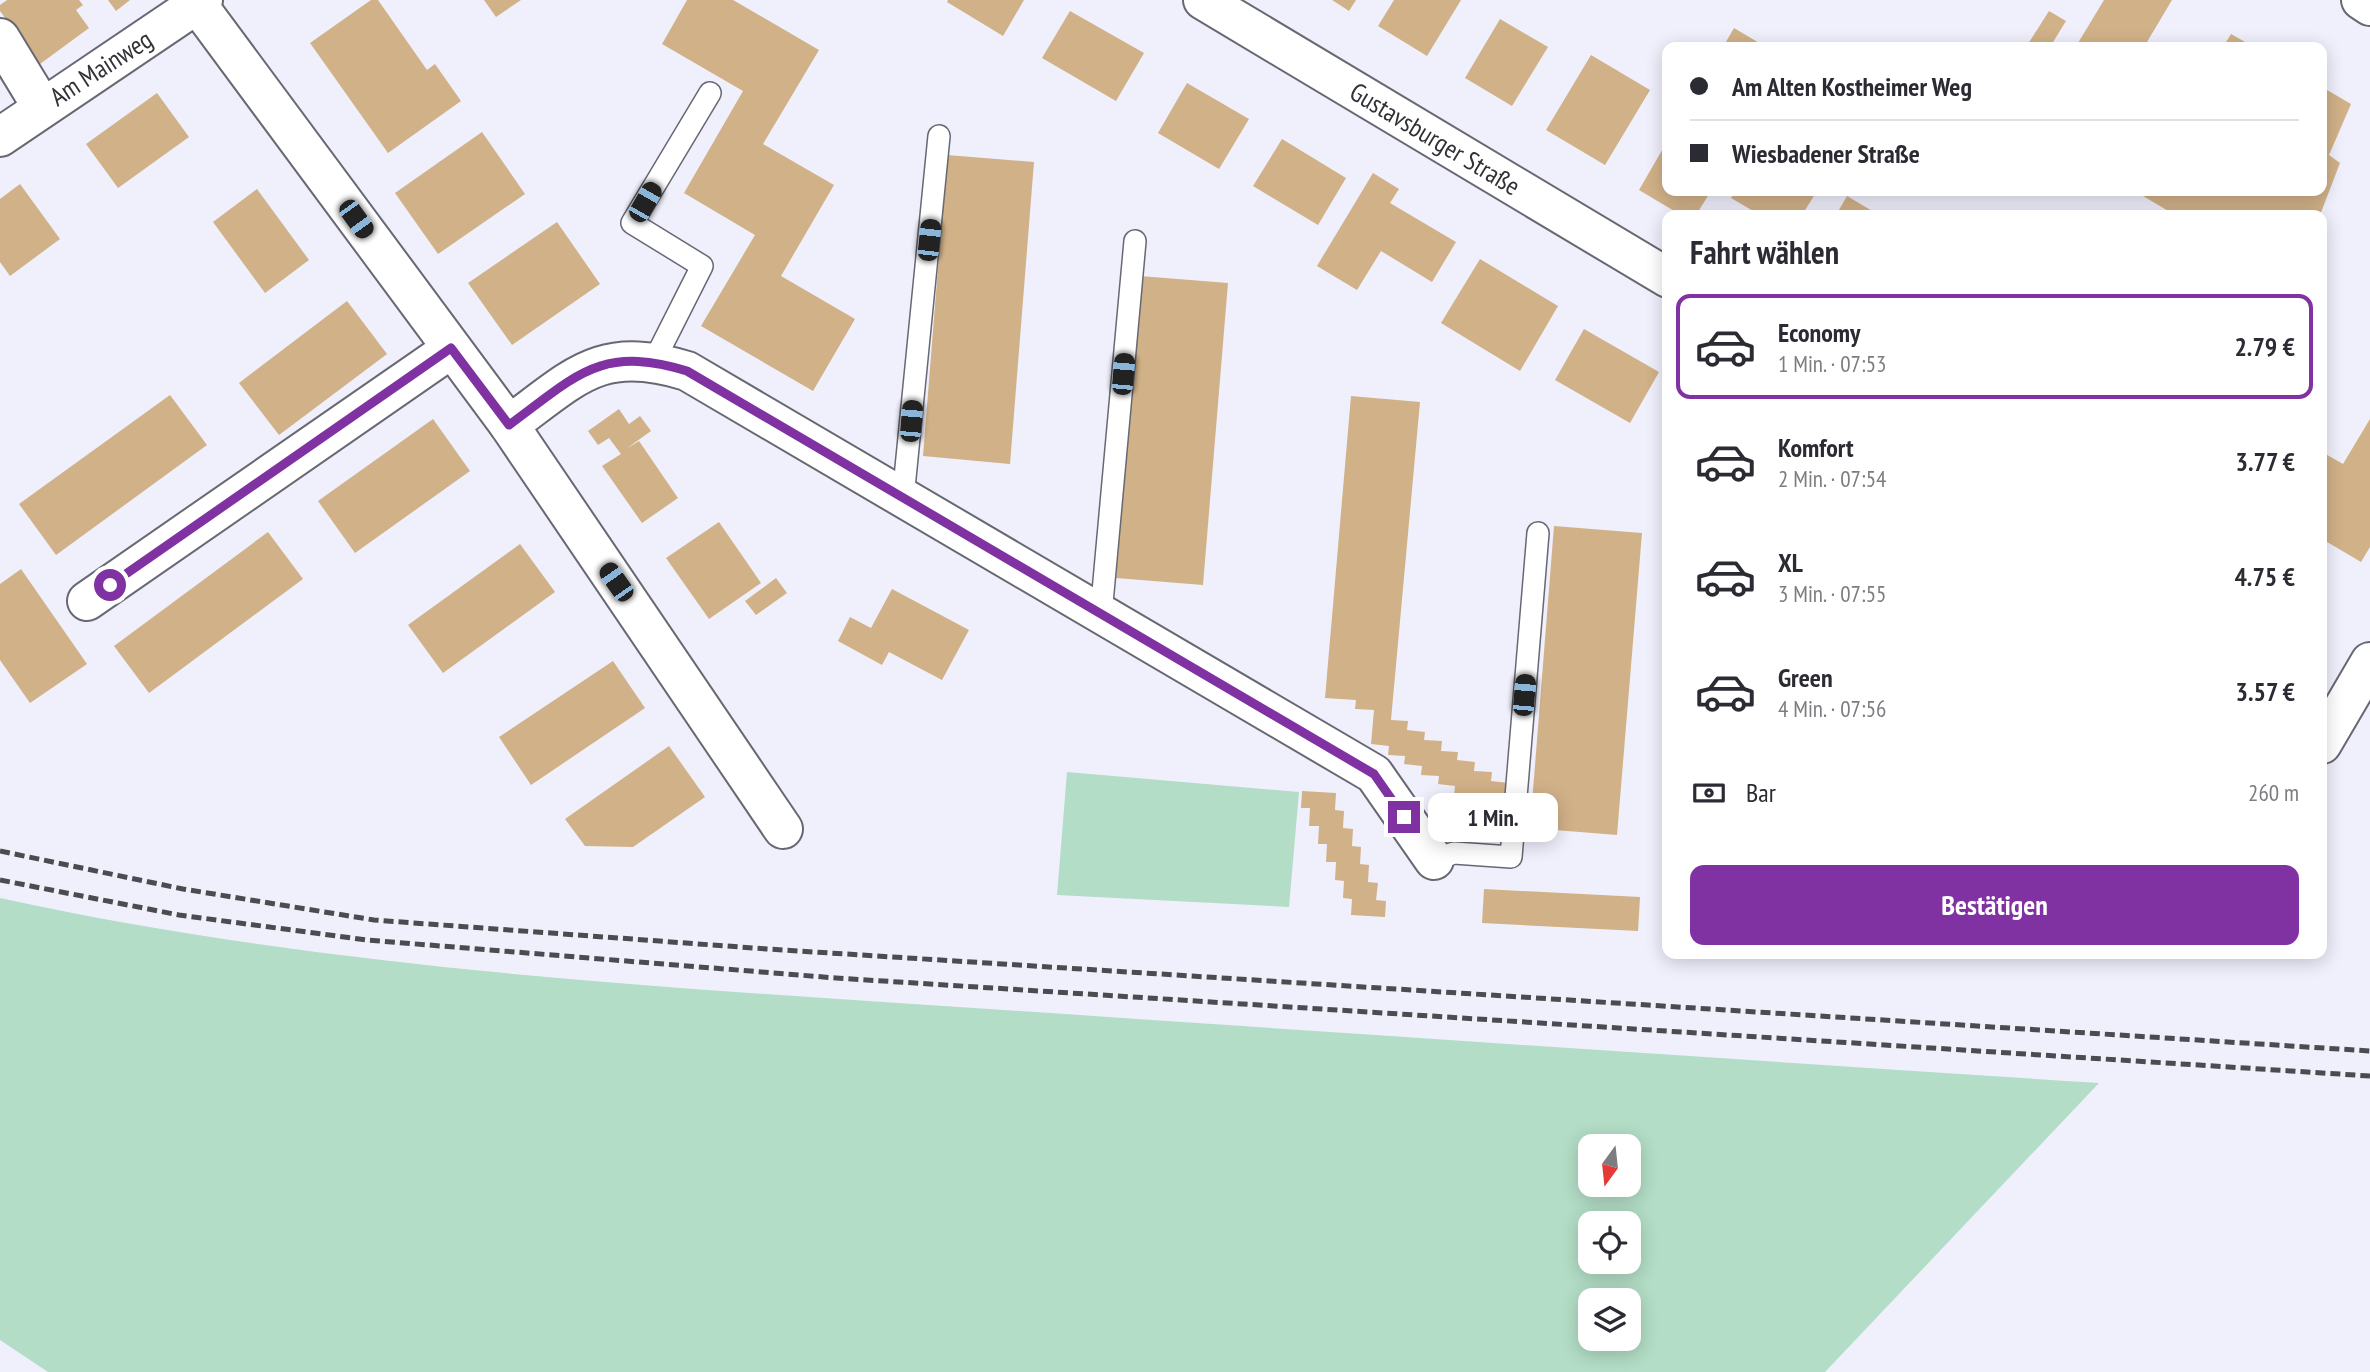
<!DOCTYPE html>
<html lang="de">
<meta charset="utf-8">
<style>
:root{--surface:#fff;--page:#f2f2f3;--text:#2b2b33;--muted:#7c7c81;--line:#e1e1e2;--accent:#8032a2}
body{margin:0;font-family:"PT Sans Narrow",sans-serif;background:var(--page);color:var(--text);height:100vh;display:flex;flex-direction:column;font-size:26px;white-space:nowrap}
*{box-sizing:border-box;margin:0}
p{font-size:23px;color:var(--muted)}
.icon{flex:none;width:38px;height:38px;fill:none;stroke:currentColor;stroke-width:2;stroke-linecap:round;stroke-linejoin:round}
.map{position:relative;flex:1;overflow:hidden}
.sheet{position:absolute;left:1662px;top:210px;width:665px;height:749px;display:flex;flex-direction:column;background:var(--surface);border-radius:14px;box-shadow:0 4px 18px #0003}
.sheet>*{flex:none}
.banner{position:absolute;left:1662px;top:42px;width:665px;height:154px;border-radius:14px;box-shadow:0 4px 18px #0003;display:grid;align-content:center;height:154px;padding:0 28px;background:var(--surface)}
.needle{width:46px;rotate:195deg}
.controls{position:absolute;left:1578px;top:1134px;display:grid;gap:14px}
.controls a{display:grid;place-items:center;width:63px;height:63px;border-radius:14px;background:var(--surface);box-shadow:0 4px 18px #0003;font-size:35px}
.end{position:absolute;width:32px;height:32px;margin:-16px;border:9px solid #8032a2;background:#fff;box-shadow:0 0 0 4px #fff}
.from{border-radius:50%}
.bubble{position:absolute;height:49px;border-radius:14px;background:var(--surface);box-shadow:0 4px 18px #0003;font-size:23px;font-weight:700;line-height:49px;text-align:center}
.car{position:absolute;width:21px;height:42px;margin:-21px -10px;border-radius:9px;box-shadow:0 0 5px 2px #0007;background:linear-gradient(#222 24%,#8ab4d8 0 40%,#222 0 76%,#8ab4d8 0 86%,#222 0)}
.banner b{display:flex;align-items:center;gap:24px;height:66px;font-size:26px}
.banner b+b{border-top:2px solid var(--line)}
.banner i{width:18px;height:18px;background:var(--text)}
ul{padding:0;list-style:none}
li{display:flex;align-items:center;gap:21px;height:105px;margin:0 14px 10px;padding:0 14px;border:4px solid transparent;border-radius:14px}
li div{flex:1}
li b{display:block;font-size:26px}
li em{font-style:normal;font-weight:700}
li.active{border-color:var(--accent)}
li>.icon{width:63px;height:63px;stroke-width:1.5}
h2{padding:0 28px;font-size:32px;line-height:84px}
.pay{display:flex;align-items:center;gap:18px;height:77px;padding:0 28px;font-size:26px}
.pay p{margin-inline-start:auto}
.cta{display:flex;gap:14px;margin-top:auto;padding:14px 28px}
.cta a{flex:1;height:80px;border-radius:14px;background:var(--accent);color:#fff;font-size:28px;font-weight:700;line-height:80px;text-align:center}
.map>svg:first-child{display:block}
.green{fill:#b3ddc6;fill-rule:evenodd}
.building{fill:#d1b188}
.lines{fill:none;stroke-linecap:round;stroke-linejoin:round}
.lane-casing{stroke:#676872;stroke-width:24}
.street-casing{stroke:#676872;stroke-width:42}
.secondary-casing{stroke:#676872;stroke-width:42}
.lane{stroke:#fff;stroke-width:21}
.street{stroke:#fff;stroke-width:38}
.secondary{stroke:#fff;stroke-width:38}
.rail{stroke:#4b4b50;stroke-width:5;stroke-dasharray:10 5;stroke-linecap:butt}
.route{stroke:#8032a2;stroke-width:9}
.labels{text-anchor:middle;stroke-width:7;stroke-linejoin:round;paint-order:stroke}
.street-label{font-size:26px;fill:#323236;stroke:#fff}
</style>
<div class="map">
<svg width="2370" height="1372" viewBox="0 0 2370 1372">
<rect width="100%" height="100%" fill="#eff0fc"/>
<g class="green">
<polygon points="1067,772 1299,792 1289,907 1057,895"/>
<path d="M0,898C324,969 659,987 989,1009C1359,1034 1729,1059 2099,1083L1825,1372H48L0,1340ZM1591,1146H1629V1185H1591ZM1591,1223H1629V1262H1591ZM1591,1300H1629V1339H1591Z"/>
</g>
<g class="building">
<polygon points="7,0 79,0 83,5 76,10 89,28 40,64 0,11 0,5"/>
<polygon points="108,0 130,0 116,11"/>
<polygon points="371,0 378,0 427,70 435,64 461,101 388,153 310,43"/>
<polygon points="484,0 521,0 496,17"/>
<polygon points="687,0 733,0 819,50 763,144 834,185 781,276 855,319 813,391 701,326 755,235 684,193 743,91 662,44"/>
<polygon points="948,0 1024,0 1003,36 947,2"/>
<polygon points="1332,0 1356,0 1349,11"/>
<polygon points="1394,0 1461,0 1427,56 1378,26"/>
<polygon points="2104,0 2172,0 2144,47 2086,47 2078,43"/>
<polygon points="1070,11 1144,53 1116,101 1042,58"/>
<polygon points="2049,11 2066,21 2050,47 2033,47 2028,44"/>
<polygon points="1500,19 1548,47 1512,106 1465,78"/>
<polygon points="1734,28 1766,47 1723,47"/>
<polygon points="2231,34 2254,47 2223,47"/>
<polygon points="1591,55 1650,90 1605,165 1546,130"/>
<polygon points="1187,83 1249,119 1219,169 1158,133"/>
<polygon points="2322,87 2351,104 2329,155 2340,163 2320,215 2175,215 2138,193 2322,191"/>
<polygon points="157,93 189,137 118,188 86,144"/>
<polygon points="482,132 525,194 438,254 395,193"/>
<polygon points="1282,139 1346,178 1318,225 1253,186"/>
<polygon points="1668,140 1668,191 1711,191 1696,215 1681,215 1639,190"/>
<polygon points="947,155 1034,162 1010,464 923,456"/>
<polygon points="1373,173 1399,189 1390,203 1456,242 1432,282 1381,251 1357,290 1317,266"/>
<polygon points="20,184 60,239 10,276 0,262 0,199"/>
<polygon points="257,189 309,260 265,293 213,222"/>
<polygon points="1736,191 1817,191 1802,215 1760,215 1731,198"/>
<polygon points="1847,196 1879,215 1836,215"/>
<polygon points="557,222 600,284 512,345 468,283"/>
<polygon points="1480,259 1558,306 1520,371 1441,323"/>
<polygon points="1140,276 1228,283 1203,585 1116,578"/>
<polygon points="347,301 387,354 279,435 239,383"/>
<polygon points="1584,329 1659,372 1630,423 1555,380"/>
<polygon points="170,395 207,445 56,555 19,504"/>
<polygon points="1351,396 1420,402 1391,720 1408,721 1407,730 1425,732 1424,740 1442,741 1441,751 1458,752 1457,760 1475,762 1474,771 1492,772 1491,781 1509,783 1506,817 1488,815 1489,807 1471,805 1472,796 1454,795 1455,786 1438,784 1439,776 1421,775 1422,766 1404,764 1405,756 1388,755 1389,746 1371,744 1374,710 1355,709 1356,700 1325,698"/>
<polygon points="619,409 629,424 640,416 651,431 626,449 639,441 678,498 642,523 602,466 621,454 609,438 598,445 588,431"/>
<polygon points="433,419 470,471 355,553 318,501"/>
<polygon points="2370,419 2370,547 2361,562 2322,539 2322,452 2343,464"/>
<polygon points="719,522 761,583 709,619 666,558"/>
<polygon points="1554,526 1642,533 1617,835 1530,828"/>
<polygon points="268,532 303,579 149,693 114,646"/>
<polygon points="520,544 555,592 443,673 408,625"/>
<polygon points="21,569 87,664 30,703 0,660 0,584"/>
<polygon points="776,578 787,593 756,615 745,601"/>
<polygon points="892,589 969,630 942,680 889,652 882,665 838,641 850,617 871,628"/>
<polygon points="613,661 645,708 531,785 499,737"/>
<polygon points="669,746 705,797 633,847 585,846 565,819"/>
<polygon points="1302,791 1336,793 1335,810 1344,811 1343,828 1353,829 1352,846 1361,847 1360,864 1369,865 1368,882 1378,883 1376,900 1386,901 1385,917 1351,915 1352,899 1343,898 1344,881 1335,880 1336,862 1326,862 1327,844 1318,844 1319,826 1309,826 1310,808 1301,808"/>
<polygon points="1484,889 1640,897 1638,931 1482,923"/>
</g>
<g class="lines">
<g class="lane-casing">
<g id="lane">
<polyline points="654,361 702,266 632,223 710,93"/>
<polyline points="903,498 939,136"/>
<polyline points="1101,614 1135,241"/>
<polyline points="1434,860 1454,853 1511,857 1538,533"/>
</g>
</g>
<g class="street-casing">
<g id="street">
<polyline points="1203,0 1668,278"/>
<polyline points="197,4 509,425 783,829"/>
<polyline points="0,38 42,107"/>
<polyline points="0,137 203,0"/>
<path d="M509,425C575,377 600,344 687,371L1374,774L1434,860"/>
<polyline points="87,601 451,349"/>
<polyline points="2322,744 2370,662"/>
</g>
</g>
<g class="secondary-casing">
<polyline id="secondary" points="2361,0 2370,6"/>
</g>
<use href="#lane" class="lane"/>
<use href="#street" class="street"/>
<use href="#secondary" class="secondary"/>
<g class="rail">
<polyline points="0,851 183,889 374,920 767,949 2370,1051"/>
<polyline points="0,880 179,915 367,940 836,978 2370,1076"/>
</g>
</g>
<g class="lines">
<path class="route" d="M110,585L451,348L509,425C575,377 600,344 687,371L1374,774L1404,817"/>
</g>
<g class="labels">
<g class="street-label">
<text transform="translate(101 68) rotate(-33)" y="9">Am Mainweg</text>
<text transform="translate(1435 139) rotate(31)" y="9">Gustavsburger Straße</text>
</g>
</g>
</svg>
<div class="controls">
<a><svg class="needle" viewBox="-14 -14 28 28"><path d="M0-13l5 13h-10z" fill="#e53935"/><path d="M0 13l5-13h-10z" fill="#7c7c81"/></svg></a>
<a><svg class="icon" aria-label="locate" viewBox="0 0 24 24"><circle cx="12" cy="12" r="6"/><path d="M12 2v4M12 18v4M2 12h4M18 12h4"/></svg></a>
<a><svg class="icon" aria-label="layers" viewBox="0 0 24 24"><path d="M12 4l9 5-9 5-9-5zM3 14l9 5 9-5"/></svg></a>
</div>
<i class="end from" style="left:110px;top:585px"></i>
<i class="end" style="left:1404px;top:817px"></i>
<div class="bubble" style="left:1428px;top:793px;width:130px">1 Min.</div>
<i class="car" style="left:645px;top:202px;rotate:30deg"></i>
<i class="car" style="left:356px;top:219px;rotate:144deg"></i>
<i class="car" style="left:929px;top:240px;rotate:6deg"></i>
<i class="car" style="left:1123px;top:374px;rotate:5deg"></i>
<i class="car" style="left:911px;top:421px;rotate:5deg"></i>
<i class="car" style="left:616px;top:582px;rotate:325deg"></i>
<i class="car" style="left:1524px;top:695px;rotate:5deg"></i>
<div class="banner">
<b><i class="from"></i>Am Alten Kostheimer Weg</b>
<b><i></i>Wiesbadener Straße</b>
</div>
<section class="sheet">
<h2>Fahrt wählen</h2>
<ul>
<li class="active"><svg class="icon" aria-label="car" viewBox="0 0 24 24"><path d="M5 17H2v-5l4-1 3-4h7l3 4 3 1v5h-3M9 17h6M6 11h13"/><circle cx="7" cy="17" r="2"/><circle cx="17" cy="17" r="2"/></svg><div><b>Economy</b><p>1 Min. · 07:53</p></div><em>2.79 €</em></li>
<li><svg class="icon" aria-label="car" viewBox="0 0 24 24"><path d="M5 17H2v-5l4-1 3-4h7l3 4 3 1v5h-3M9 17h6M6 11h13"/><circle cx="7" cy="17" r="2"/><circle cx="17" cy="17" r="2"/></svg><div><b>Komfort</b><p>2 Min. · 07:54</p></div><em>3.77 €</em></li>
<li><svg class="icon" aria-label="car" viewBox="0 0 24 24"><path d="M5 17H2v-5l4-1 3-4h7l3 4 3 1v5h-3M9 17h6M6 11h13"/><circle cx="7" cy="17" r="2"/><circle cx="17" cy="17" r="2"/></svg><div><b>XL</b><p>3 Min. · 07:55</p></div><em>4.75 €</em></li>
<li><svg class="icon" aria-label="car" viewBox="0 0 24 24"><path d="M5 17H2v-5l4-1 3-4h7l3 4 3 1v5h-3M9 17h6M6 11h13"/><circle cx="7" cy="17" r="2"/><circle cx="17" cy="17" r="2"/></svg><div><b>Green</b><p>4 Min. · 07:56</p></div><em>3.57 €</em></li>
</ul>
<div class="pay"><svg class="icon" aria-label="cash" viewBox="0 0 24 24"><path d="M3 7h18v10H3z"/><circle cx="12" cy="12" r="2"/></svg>Bar<p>260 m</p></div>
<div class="cta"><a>Bestätigen</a></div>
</section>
</div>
